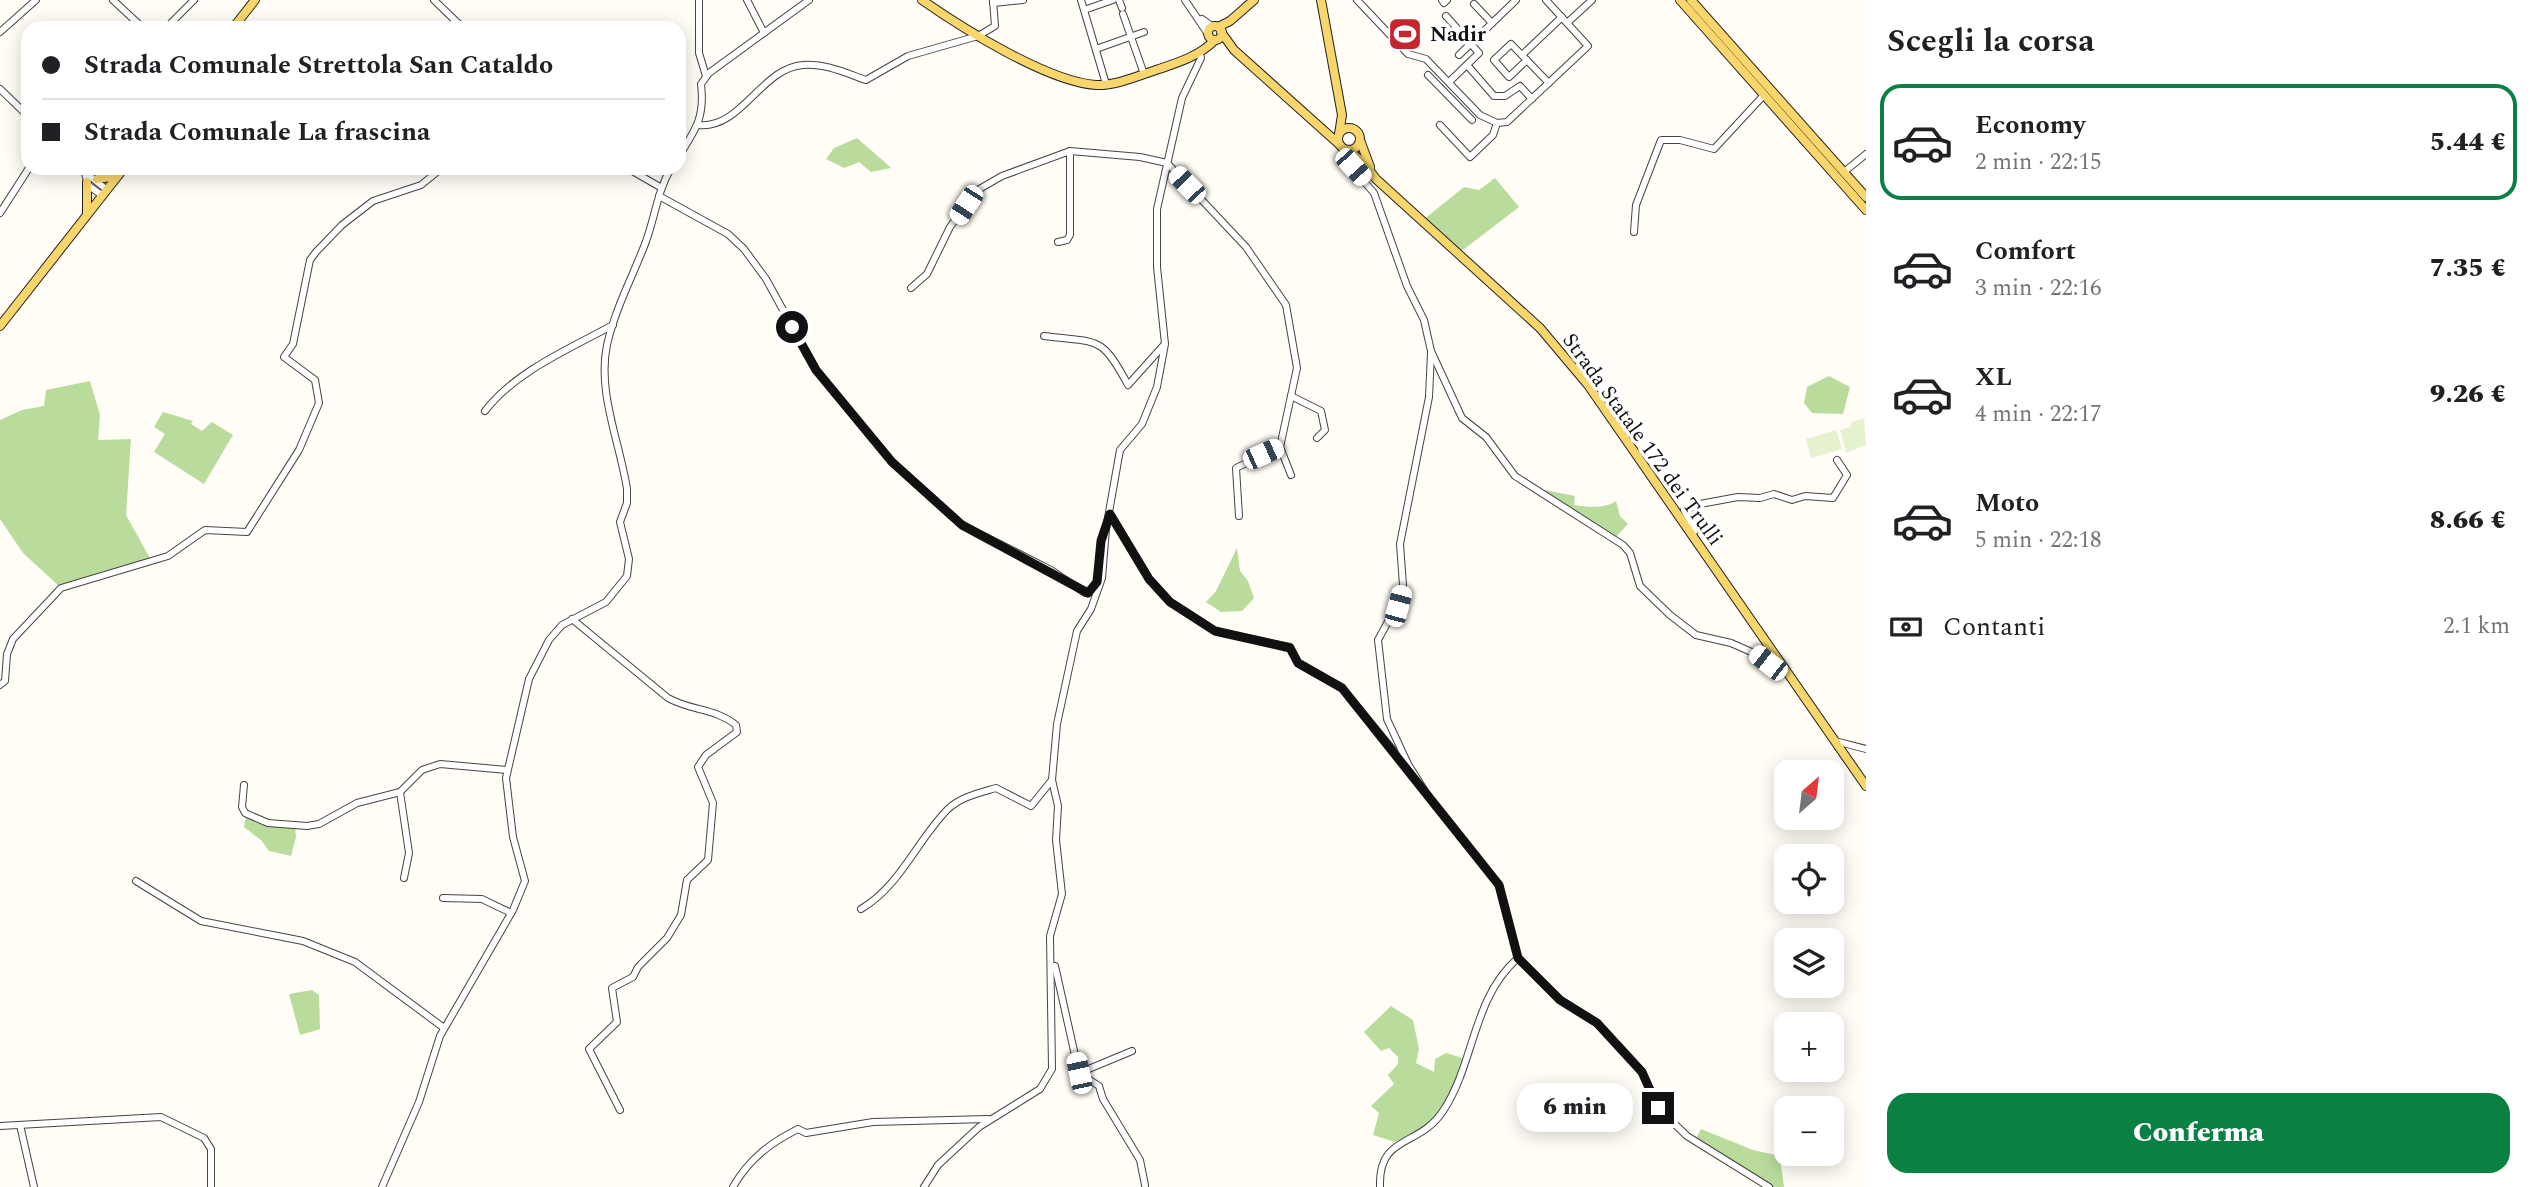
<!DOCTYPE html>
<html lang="it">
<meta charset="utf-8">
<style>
:root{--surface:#fff;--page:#f6f6f6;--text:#202124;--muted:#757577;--line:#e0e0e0;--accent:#0b8043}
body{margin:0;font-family:Spectral,serif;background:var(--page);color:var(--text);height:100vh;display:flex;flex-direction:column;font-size:26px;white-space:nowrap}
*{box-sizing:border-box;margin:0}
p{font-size:23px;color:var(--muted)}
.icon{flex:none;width:38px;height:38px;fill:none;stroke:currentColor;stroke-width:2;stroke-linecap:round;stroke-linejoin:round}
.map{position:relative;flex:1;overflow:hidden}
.panel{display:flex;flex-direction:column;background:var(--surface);width:665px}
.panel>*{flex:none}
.guide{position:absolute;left:21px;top:21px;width:665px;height:154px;border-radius:21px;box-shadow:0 4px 18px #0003;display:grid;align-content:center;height:154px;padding:0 21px;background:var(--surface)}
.needle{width:46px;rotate:28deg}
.buttons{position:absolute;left:1774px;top:760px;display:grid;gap:14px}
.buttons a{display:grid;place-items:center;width:70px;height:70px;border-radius:14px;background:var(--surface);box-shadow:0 4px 18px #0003;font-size:35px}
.end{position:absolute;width:32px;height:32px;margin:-16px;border:9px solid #111;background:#fff;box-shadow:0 0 0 4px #fff}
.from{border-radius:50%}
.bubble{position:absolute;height:49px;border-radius:21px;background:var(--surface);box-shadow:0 4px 18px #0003;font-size:23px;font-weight:800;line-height:49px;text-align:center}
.car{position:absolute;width:21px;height:42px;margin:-21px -10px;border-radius:9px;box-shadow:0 0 5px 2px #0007;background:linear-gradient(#fff 24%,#345 0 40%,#fff 0 76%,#345 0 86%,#fff 0)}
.guide b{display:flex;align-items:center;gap:24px;height:66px;font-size:26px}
.guide b+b{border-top:2px solid var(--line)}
.guide i{width:18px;height:18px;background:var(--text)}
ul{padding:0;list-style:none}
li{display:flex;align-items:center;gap:21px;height:116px;margin:0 14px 10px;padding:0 7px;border:4px solid transparent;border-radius:21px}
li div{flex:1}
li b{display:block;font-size:26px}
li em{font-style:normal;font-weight:800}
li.active{border-color:var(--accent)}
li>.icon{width:63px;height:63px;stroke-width:1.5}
h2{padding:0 21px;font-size:32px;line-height:84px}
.pay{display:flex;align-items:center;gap:18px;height:77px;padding:0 21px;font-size:26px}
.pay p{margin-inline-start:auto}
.cta{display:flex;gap:14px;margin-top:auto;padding:14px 21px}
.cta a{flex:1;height:80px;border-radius:21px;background:var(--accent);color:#fff;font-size:28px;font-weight:800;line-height:80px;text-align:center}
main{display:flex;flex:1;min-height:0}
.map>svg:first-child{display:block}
.forest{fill:#b9dc9c}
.pitch{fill:#e6f2cf}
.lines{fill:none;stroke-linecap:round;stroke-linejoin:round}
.minor-casing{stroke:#444;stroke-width:8}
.major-casing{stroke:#222;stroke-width:10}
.minor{stroke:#fff;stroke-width:6}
.major{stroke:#f9d66b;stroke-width:8}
.route{stroke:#111;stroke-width:9}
.labels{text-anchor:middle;stroke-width:7;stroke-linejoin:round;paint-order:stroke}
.poi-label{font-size:21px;font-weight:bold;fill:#111;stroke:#fff;text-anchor:start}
.street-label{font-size:21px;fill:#111;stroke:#fff}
</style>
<main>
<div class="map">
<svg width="1866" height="1187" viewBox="0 0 1866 1187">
<rect width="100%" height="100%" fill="#fffdf5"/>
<g class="forest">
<polygon points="857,138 888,165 891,168 871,172 859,162 844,168 826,159 834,148"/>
<polygon points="1495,178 1519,207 1459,253 1423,220 1464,187 1479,190"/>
<polygon points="1829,376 1850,387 1843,414 1812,413 1804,403 1807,387"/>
<polygon points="90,381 100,415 98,440 131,439 126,515 151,560 103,571 60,587 23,553 0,519 0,420 22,410 44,406 46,390"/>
<polygon points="163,412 193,421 191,424 202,431 212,422 233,435 204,484 154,452 165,434 154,427"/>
<path d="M1545,490L1575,496L1574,505C1588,507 1605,509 1616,501L1620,516L1628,524L1615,538L1541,494Z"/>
<polygon points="1237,548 1240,571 1248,581 1254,598 1242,611 1221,612 1206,602 1216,591"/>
<polygon points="247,811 278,823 295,825 296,837 291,856 269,851 261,840 244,827"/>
<polygon points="312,990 319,995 320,1029 300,1035 289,994"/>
<path d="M1391,1006L1413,1020L1419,1049L1416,1063L1434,1072L1435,1059L1446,1053L1466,1059C1454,1101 1440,1130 1395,1142L1373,1135L1379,1113L1371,1106L1394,1084L1388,1075L1398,1064V1057L1389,1048L1381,1051L1364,1032Z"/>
<polygon points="1701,1129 1753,1150 1780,1156 1784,1187 1773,1187 1695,1140"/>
</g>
<g class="pitch">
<polygon points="1864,418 1866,445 1846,453 1840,430 1851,427 1851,422"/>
<polygon points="1836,430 1842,449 1811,458 1806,439"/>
</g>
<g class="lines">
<g class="minor-casing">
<g id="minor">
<polyline points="113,0 143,28"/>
<polyline points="434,0 463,28"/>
<polyline points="699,0 699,53 706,76"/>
<polyline points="747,0 764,33"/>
<polyline points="1081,0 1106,84"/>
<polyline points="1119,0 1122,8"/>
<polyline points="1185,0 1208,34"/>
<polyline points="1357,0 1408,54 1426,59 1480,115 1497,123 1507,122 1588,46 1546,0"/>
<polyline points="1442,0 1444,3 1447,0"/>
<polyline points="993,3 1023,0"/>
<polyline points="1474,4 1492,23"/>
<polyline points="1084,10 1113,0"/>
<polyline points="1123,14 1144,74"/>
<polyline points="1446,16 1479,53 1449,82"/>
<polyline points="1202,19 1213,27"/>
<polyline points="1567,23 1592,0"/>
<polyline points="166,28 194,0"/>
<polyline points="0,32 36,0"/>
<polyline points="1096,49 1144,32"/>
<polyline points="1459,55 1516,0"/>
<polyline points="1522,55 1562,17"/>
<path d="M1527,60L1509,77L1494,60L1511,44C1524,57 1536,70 1549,83"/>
<polyline points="1467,65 1494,96 1505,96 1520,86 1532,99"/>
<polyline points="1428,75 1472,120"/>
<polyline points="0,89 28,116"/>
<path d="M698,125C741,130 761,68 803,65C824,63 846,73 866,80L908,56L978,36L995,26L993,0"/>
<polyline points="1440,125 1470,157 1493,135 1497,123"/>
<polyline points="1343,148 1348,163 1374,193 1407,286 1424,320 1431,351 1462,418 1486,437 1515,476 1623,545 1630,553 1640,586 1670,615 1696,635 1731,643 1756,654 1768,663 1778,658"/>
<path d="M679,156C696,129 705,117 701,84L709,73L809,0"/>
<polyline points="80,168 107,190"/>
<polyline points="473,168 483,171 488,168"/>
<polyline points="627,168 660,187"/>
<polyline points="84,171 89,186 103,196"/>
<polyline points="1844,172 1866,154"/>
<polyline points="659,196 728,234 744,249 766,279 816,370 892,462 962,525 1051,570 1085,593 1091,592 1097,581 1104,534"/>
<polyline points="0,213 29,168"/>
<polyline points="1634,232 1636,205 1661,140 1680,140 1714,149 1764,95"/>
<polyline points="1058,242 1067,240 1070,235 1070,151"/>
<polyline points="911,288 927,274 950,227 976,191 1002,176 1070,151 1140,157 1167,163 1246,247 1286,305 1297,368 1280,447 1236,468 1239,516"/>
<path d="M1044,336C1098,343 1101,334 1128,385L1163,346"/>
<polyline points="1431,353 1429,397 1400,544 1403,585 1397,605 1378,640 1387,719 1408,764 1428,796 1499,885 1518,958"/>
<polyline points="1291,396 1321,411 1325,430 1317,438"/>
<path d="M485,411C516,371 569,349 613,325"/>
<polyline points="1280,447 1291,475"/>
<polyline points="1110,514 1149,579 1170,602 1215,631 1290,647 1298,663 1342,688 1407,767"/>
<polyline points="1692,534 1695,531 1684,510 1700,504 1738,497 1760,498 1774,494 1792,500 1805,496 1833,498 1847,475 1837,460"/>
<path d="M572,619L668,698C691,711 715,708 736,725L737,732L706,755L698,767L713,803L708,860L687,880L681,915L667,938L638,967L633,977L612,988L617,1022L589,1049L620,1110"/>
<polyline points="0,685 5,681 7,654 13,639 61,588 168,556 205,530 247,532 299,450 319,403 315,380 284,357 293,344 310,260 316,252 342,225 373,201 421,185 442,168"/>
<polyline points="1835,741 1866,749"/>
<polyline points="244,785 242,807 245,813 268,823 307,826 319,824 357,803 400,792 422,770 440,764 507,770"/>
<polyline points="400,792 409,853 404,878"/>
<polyline points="136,881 201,921 303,941 355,962 444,1028"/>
<polyline points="443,898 482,899 511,913"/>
<path d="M861,909C900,886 916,842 947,810C960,797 979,793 996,788L1031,806L1052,780"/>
<polyline points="1518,958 1560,1000 1597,1023 1642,1072 1658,1108 1687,1136 1769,1187"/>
<polyline points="1055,966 1079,1073"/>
<polyline points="1079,1073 1099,1086 1103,1099 1140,1160 1145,1185"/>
<polyline points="1079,1073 1132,1051"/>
<polyline points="20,1125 34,1187"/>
<polyline points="0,1126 161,1117 204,1138 211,1149 211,1187"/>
<path d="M382,1187L419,1102L440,1036L513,910L525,881L513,837L506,778L529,679L549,640L562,625L606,602L627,576L629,559L620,522L627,503V489C620,443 597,392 607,345C615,309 632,278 645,244C655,218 657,192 671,168"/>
<path d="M733,1187C749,1159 770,1143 798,1129L806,1133L873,1122L988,1119"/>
<polyline points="924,1187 938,1165 979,1127 1040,1089 1052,1069 1050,936 1062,894 1056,840 1058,806 1052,780 1057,724 1077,631 1091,609 1102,578 1106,529 1120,450 1142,424 1157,387 1165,344 1157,267 1157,209 1182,98 1201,58 1200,53"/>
<path d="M1380,1187C1378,1134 1419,1148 1443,1111C1475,1063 1472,998 1518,958"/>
</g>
</g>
<g class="major-casing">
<g id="major">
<path d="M922,0C962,28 1048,82 1096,85C1116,86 1140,75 1159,69C1180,62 1199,56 1215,40"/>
<polyline points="1321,0 1342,115 1339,134"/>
<polyline points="1680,0 1866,210"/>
<polyline points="1691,0 1866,197"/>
<circle cx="1215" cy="33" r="7"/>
<polyline points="1218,27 1230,21 1254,0"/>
<polyline points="233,28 255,0"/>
<polyline points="1221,32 1234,50 1340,145"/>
<circle cx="1349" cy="139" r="11"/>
<polyline points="1360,140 1370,167"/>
<polyline points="1348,150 1363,162 1376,179 1540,328 1588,385 1866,786"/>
<polyline points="97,179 117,176"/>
<polyline points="87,182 87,214"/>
<polyline points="0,326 124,168"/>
</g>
</g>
<use href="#minor" class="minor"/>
<use href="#major" class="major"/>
</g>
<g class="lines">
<polyline class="route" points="792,327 816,370 892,462 962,525 1088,593 1097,582 1101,541 1110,514 1149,579 1170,602 1215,631 1290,648 1298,663 1342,688 1499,885 1518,958 1560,1000 1597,1023 1642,1072 1658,1108"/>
</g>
<defs>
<g id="stadium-square" transform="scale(1.75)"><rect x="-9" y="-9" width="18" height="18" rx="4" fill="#c4262e" stroke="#fff"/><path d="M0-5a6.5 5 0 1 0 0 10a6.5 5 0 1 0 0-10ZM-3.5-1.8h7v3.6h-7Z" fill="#fff"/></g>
</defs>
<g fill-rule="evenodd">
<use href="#stadium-square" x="1405" y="34"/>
</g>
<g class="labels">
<g class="poi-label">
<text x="1430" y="41">Nadir</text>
</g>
<g class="street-label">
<text transform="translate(1643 439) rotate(54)" y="7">Strada Statale 172 dei Trulli</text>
</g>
</g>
</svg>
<div class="buttons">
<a><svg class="needle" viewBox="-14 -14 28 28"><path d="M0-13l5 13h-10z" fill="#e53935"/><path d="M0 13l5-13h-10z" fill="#757577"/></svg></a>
<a><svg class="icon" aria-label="locate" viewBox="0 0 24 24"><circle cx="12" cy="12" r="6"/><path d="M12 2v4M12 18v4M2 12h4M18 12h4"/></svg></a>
<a><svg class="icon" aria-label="layers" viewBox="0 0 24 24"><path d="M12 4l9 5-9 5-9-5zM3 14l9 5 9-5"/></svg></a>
<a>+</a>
<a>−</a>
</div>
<i class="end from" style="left:792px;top:327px"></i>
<i class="end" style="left:1658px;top:1108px"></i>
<div class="bubble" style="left:1517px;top:1083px;width:116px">6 min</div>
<i class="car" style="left:1353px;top:167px;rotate:138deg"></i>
<i class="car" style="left:1187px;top:185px;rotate:316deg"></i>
<i class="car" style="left:966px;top:205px;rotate:213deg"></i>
<i class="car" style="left:1263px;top:454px;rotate:66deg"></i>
<i class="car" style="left:1398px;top:606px;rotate:15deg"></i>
<i class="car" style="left:1768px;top:663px;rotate:308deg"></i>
<i class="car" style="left:1079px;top:1073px;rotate:348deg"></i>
<div class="guide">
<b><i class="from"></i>Strada Comunale Strettola San Cataldo</b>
<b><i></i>Strada Comunale La frascina</b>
</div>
</div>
<section class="panel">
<h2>Scegli la corsa</h2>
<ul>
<li class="active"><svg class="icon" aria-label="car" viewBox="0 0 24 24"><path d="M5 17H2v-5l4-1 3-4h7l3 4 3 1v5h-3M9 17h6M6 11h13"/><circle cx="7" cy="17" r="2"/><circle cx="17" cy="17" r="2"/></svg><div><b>Economy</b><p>2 min · 22:15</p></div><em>5.44 €</em></li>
<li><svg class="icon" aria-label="car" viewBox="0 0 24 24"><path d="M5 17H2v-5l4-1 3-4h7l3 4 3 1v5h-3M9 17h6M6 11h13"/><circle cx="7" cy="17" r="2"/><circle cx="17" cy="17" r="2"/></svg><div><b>Comfort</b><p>3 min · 22:16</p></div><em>7.35 €</em></li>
<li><svg class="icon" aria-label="car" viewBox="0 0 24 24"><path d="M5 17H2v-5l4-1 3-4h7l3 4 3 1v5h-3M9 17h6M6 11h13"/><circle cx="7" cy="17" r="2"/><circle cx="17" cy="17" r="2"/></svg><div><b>XL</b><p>4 min · 22:17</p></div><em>9.26 €</em></li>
<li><svg class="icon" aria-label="car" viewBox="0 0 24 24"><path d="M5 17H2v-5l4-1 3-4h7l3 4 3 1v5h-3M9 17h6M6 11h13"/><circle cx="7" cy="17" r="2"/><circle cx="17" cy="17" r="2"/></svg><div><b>Moto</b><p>5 min · 22:18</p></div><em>8.66 €</em></li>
</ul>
<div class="pay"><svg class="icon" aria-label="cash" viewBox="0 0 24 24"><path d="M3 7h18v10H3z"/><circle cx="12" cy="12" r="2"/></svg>Contanti<p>2.1 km</p></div>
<div class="cta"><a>Conferma</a></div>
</section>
</main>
